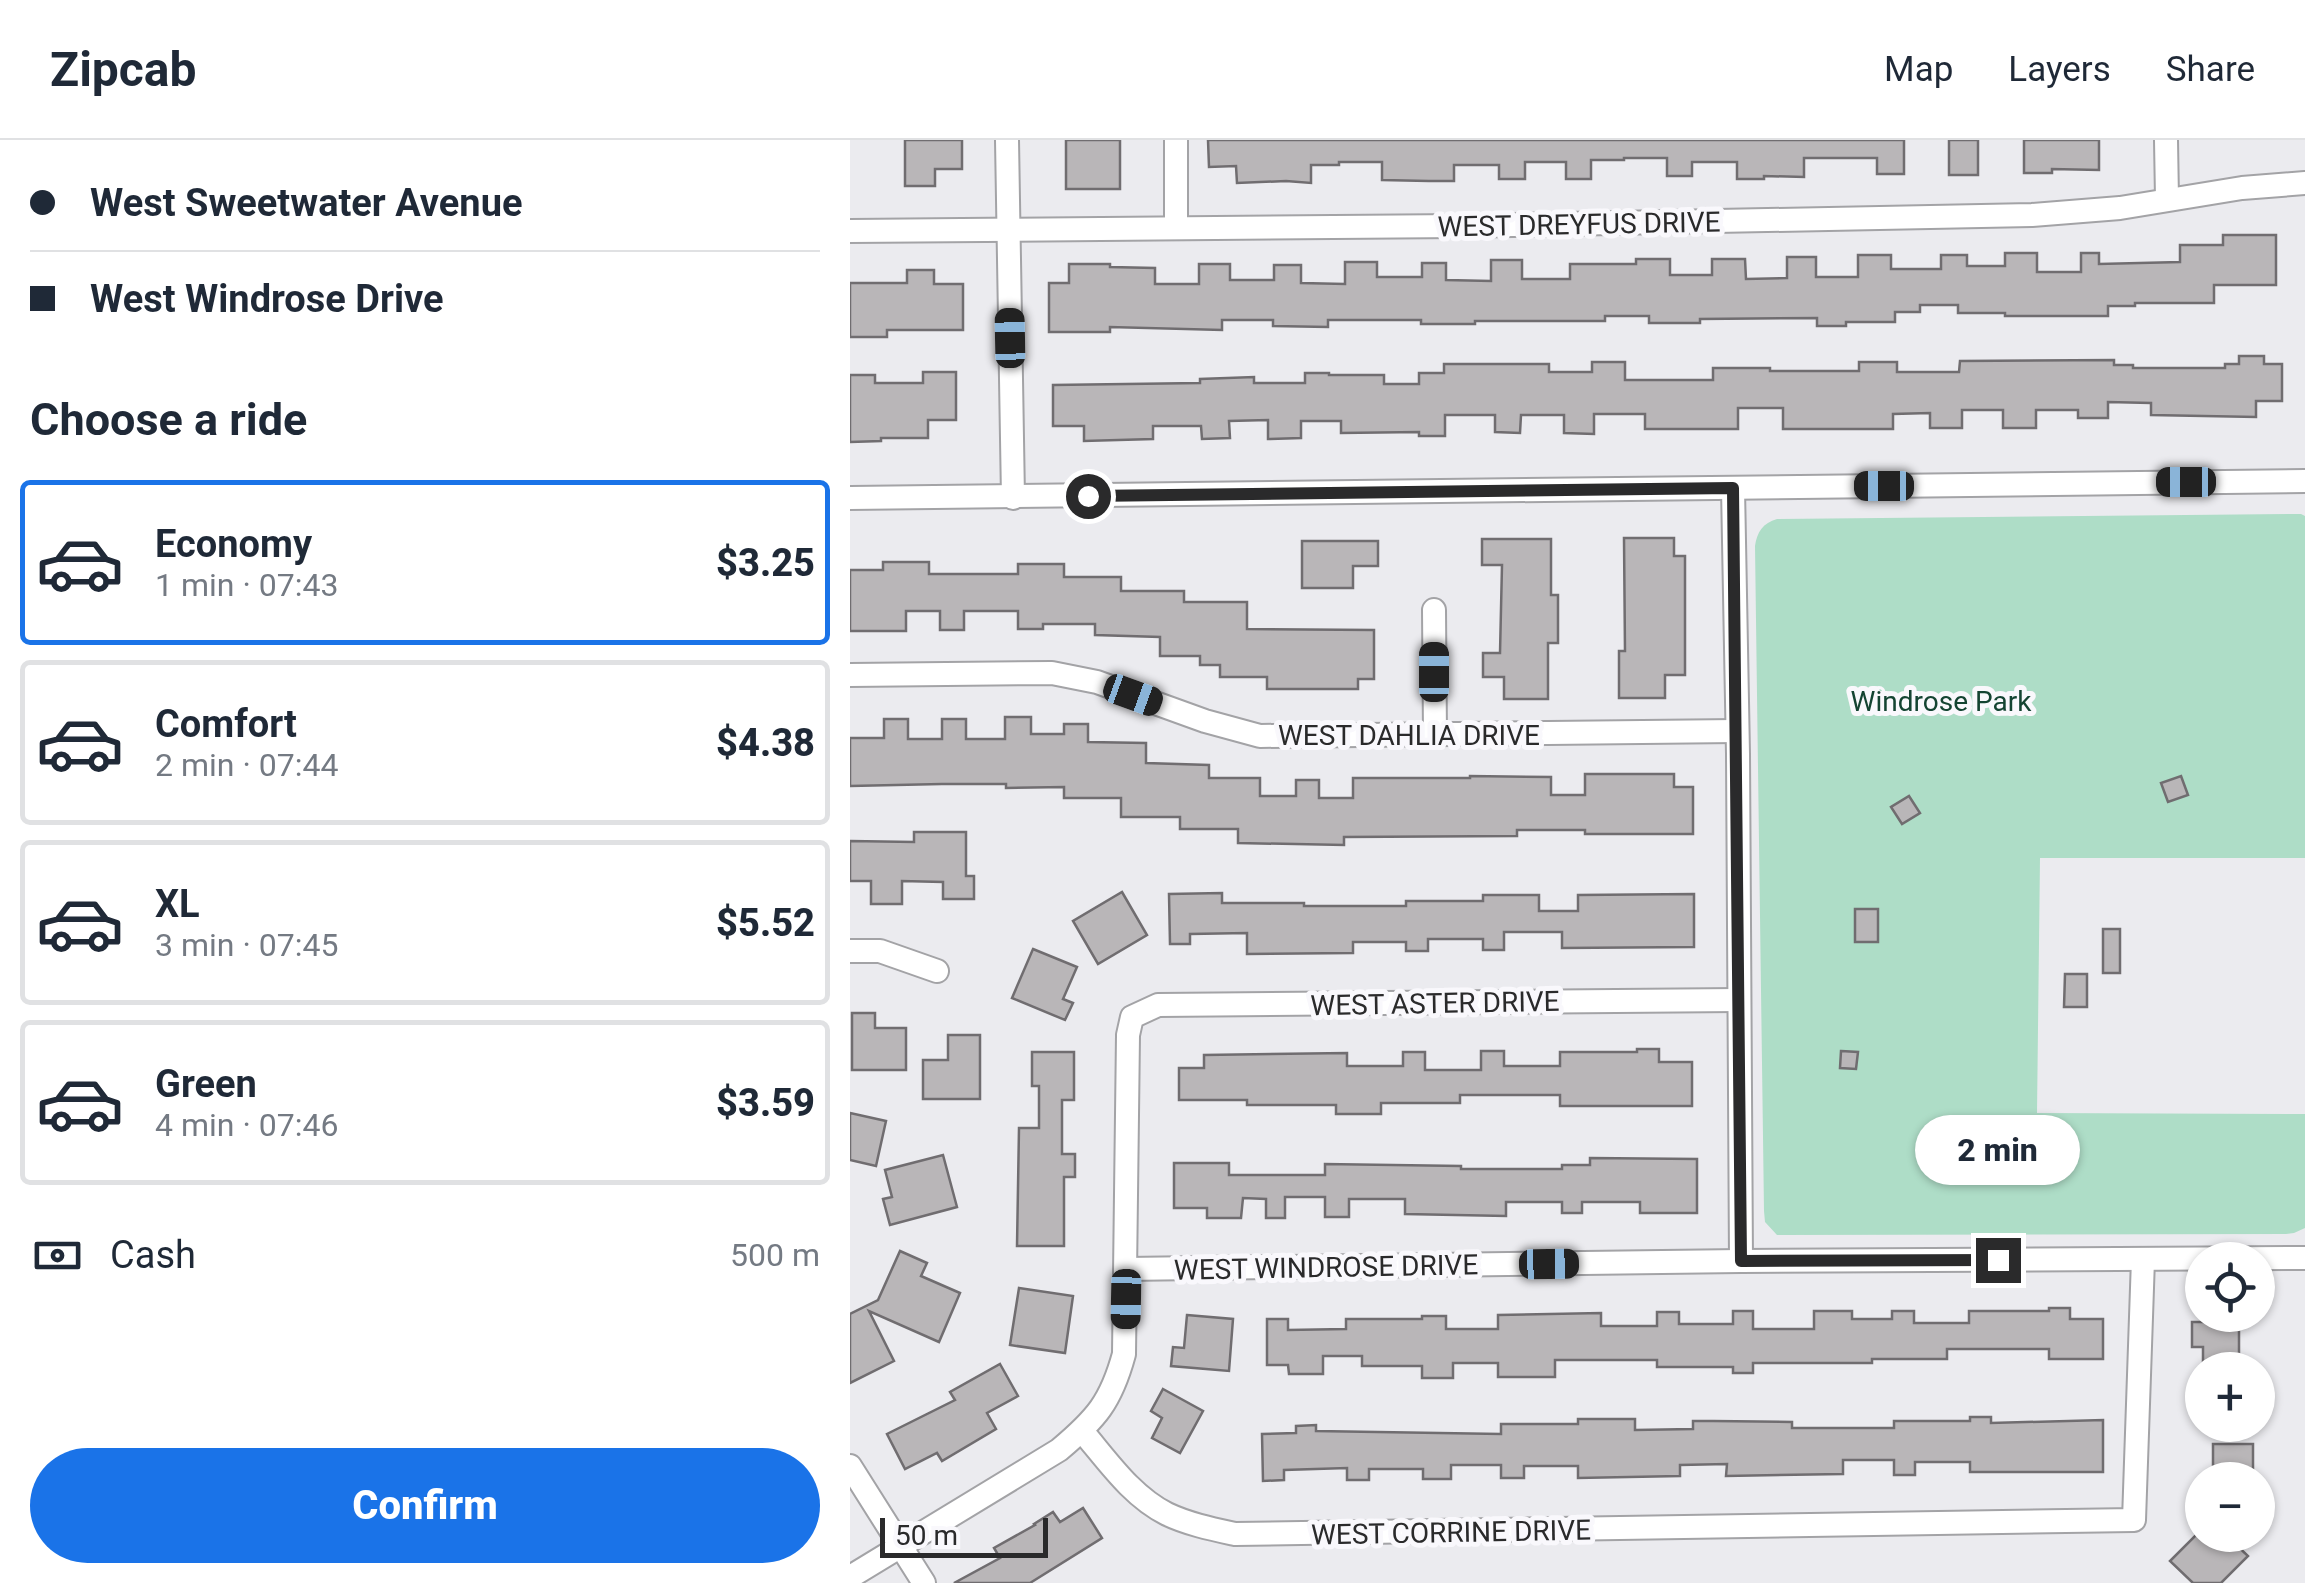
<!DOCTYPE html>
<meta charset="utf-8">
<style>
:root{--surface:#fff;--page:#f6f6f7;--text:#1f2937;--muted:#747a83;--line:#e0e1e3;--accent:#1a73e8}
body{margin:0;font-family:Roboto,sans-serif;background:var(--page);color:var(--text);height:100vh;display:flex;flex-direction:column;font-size:38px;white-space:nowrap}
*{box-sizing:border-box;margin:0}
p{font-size:32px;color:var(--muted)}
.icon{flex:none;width:55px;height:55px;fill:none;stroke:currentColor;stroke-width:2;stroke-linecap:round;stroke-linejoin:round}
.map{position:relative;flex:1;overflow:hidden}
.panel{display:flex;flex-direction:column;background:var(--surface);width:850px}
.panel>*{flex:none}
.hud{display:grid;align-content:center;height:220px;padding:0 30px;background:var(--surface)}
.buttons{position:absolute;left:1335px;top:1102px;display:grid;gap:20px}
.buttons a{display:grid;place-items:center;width:90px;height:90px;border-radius:50%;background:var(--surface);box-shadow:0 2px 8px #0004;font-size:50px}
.scale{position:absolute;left:30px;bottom:25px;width:168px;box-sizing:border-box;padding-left:10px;border:5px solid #2a2a2b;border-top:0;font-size:28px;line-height:35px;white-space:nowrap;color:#2a2a2b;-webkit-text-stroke:8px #f9f8fc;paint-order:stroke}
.end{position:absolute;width:45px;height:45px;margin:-22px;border:12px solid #2a2a2b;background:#fff;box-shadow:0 0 0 5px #fff}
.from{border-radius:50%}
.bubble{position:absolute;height:70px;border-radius:35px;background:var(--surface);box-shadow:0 2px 8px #0004;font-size:32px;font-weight:800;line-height:70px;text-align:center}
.car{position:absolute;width:30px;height:60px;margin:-30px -15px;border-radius:12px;box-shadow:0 0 8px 2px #0007;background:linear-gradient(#222 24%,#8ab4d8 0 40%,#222 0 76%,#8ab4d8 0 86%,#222 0)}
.hud b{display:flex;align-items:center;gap:35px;height:95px;font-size:38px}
.hud b+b{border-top:2px solid var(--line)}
.hud i{width:25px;height:25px;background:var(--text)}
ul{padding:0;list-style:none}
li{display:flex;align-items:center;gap:30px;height:165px;margin:0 20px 15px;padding:0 10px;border:5px solid var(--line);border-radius:10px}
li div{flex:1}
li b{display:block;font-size:38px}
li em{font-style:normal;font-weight:800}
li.current{border-color:var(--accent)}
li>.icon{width:90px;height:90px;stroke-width:1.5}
h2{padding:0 30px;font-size:45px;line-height:120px}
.pay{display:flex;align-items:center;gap:25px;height:110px;padding:0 30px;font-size:38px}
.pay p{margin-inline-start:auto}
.button{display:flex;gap:20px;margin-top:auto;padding:20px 30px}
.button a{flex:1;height:115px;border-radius:60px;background:var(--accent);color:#fff;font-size:40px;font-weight:800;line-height:115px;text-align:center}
header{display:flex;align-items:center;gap:60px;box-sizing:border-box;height:140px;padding:0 50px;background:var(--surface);border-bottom:2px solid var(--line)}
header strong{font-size:48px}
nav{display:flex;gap:55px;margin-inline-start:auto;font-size:35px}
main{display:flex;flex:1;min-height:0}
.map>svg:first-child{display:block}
.green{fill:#aeddc7}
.building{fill:#b9b6b8;stroke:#706d70;stroke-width:2.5}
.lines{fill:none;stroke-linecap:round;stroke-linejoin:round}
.minor-casing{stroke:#a3a3a6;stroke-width:26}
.minor{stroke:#fff;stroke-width:22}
.route{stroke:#2a2a2b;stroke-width:12}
.labels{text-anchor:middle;stroke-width:10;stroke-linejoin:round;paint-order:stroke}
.street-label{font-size:28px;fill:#2a2a2b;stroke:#f9f8fc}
.park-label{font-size:28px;fill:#144432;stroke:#f9f8fc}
</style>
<header>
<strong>Zipcab</strong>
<nav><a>Map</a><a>Layers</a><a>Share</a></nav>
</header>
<main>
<section class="panel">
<div class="hud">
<b><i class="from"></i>West Sweetwater Avenue</b>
<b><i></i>West Windrose Drive</b>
</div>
<h2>Choose a ride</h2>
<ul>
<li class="current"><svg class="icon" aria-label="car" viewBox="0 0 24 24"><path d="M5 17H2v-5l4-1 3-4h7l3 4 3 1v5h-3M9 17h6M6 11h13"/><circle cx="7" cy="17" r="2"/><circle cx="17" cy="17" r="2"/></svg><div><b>Economy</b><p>1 min · 07:43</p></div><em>$3.25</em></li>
<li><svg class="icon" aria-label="car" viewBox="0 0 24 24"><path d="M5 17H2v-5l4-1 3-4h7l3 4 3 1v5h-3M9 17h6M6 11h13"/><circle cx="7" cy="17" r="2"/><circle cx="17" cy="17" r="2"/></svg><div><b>Comfort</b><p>2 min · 07:44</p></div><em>$4.38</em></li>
<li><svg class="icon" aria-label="car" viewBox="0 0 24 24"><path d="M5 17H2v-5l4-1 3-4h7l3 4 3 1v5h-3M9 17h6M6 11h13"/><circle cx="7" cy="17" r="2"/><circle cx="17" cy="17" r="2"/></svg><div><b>XL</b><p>3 min · 07:45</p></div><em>$5.52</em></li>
<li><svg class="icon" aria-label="car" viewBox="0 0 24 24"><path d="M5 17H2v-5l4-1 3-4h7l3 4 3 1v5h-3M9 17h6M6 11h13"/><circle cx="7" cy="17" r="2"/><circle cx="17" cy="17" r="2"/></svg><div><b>Green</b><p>4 min · 07:46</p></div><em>$3.59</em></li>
</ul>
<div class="pay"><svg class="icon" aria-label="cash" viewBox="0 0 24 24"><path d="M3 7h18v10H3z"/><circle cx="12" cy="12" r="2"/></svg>Cash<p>500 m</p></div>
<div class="button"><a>Confirm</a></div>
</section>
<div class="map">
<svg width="1455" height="1443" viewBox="0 0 1455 1443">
<rect width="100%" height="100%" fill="#ebebef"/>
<path class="green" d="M1440,374H1451L1455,376V718H1190L1187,973L1455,974V1088L1444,1093L1436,1094L927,1095L915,1082L914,1071L905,406C907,392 913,383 927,379Z"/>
<g class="building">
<polygon points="55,0 112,0 112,29 85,29 85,46 55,46"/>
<rect x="216" y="0" width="54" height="49"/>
<polygon points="358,0 1054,0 1054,34 1027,34 1027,18 954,18 954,37 914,36 914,39 887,39 887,22 842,22 842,36 817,36 817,18 774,18 774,20 741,20 741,39 716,39 716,22 675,22 675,39 649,39 649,25 604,25 604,41 579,41 532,40 532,22 489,22 489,25 461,25 461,43 436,41 387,43 386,26 359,27"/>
<rect x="1099" y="0" width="29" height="35"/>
<polygon points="1174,0 1249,0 1249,30 1202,29 1202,33 1174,33"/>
<polygon points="1373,95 1426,95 1426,145 1364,145 1364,163 1285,163 1285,166 1258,166 1258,176 1155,176 1155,173 1108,173 1108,165 1070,165 1070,172 1045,172 1045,182 996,182 996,186 967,186 967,178 850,179 850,183 799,183 799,176 755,176 755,181 625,181 625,184 571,184 571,180 478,180 478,187 423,186 423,180 372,180 372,190 260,187 260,192 199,192 199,143 219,143 219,124 260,124 260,127 305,128 305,144 349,144 349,124 380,124 380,140 424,140 424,125 451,125 451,143 495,144 495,122 527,122 527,137 572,137 572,123 596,123 596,140 641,141 641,120 672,120 672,139 720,139 720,124 786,124 786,119 820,119 820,135 862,135 862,119 895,119 896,139 937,138 937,117 966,117 966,137 1008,137 1008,115 1041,115 1041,129 1091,129 1091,115 1117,115 1117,126 1155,126 1155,113 1187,113 1187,132 1231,132 1231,113 1249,113 1249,124 1330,122 1330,105 1373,105"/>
<polygon points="57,130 84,130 84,144 113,144 113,190 37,190 37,197 0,197 0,143 57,143"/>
<polygon points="1389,216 1414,216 1414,224 1432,224 1432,261 1406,261 1406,277 1301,275 1301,263 1258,262 1258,278 1228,278 1228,270 1186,270 1186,288 1153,288 1153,270 1112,270 1112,288 1080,288 1080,273 1043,274 1043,289 933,289 933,268 888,268 888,289 795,289 795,274 744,274 744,294 714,293 714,275 671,275 670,293 645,292 645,275 595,275 595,296 569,296 569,292 491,293 491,281 451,281 451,298 418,299 418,280 379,281 380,298 352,299 351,286 303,286 303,299 234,301 234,286 203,286 203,245 350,243 350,239 404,237 404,243 455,243 455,233 479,233 479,235 534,235 534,244 569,244 569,233 594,233 594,224 699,224 699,232 742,232 742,222 775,222 775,240 863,240 863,228 920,228 920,231 1009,231 1009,222 1047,222 1047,232 1109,232 1110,221 1264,220 1264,225 1283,225 1283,228 1375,228 1375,224 1389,224"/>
<polygon points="73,232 106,232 106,280 78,280 78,298 31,298 31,301 0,302 0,235 25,235 25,243 73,243"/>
<polygon points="774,398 824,398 824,416 835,416 835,535 815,535 815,558 769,558 769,511 775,511"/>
<polygon points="632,399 701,399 701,455 708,455 708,503 698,503 698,559 654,559 654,537 633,537 633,513 650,513 652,425 632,425"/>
<polygon points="452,401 528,401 528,426 503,426 503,448 452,448"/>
<polygon points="33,422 79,422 79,434 168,434 168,424 214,424 214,437 271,437 271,451 334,451 334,462 397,462 397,489 524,490 524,539 508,539 508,549 417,549 417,537 370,537 370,525 350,525 350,516 310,516 310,497 245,495 245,484 193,484 193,489 168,489 168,471 114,471 114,490 90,490 90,471 56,471 56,491 0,491 0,430 33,430"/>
<polygon points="155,577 181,577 181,594 214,594 214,584 238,584 238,602 296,603 296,623 359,625 359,638 410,638 410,656 446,656 446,640 469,640 469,658 503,658 503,638 620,638 620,636 701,637 701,655 735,655 735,634 824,634 824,647 843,647 843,694 735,694 735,690 667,690 667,696 494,697 494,705 388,703 388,689 330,689 330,677 271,677 271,658 214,658 214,647 156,648 156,644 92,644 0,646 0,598 34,598 34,579 58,579 58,599 92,599 92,579 116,579 116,599 155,599"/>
<polygon points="1331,636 1338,655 1318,662 1311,643"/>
<polygon points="1059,656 1070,673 1052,684 1041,667"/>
<polygon points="64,692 116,692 116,736 124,736 124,759 93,759 93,742 52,741 52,764 21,764 21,741 0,741 0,701 64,702"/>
<polygon points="272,752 297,795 248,824 223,781"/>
<polygon points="372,753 372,763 454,763 454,766 556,766 556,761 633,761 633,755 689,755 689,771 728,771 728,755 844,754 844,807 712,808 712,792 654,792 654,810 633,810 633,799 578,799 578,811 556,811 556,802 503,802 503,813 397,814 397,793 340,794 340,804 320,804 319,754"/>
<rect x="1005" y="769" width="23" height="33"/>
<rect x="1253" y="789" width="17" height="44"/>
<polygon points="183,809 227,827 213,859 223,863 215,880 162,858"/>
<polygon points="1215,834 1237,834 1237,867 1214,867"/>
<polygon points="2,873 25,873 25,888 56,888 56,930 2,930"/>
<polygon points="98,895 130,895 130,959 73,959 73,920 98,920"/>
<polygon points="787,909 809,909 809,922 842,922 842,966 710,966 710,955 610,955 610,963 531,963 531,974 486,974 486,965 397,965 397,960 329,960 329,928 354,928 354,915 497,913 497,926 553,926 553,912 575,912 575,930 631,930 631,911 654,911 654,926 710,926 710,912 787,912"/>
<polygon points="991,911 1008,912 1006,929 990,928"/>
<polygon points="182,912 224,912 224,960 212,960 212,1014 225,1014 225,1037 214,1037 214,1106 167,1106 169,988 189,988 189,946 182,946"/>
<polygon points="0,973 36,981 26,1026 0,1020"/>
<polygon points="93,1015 107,1067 40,1085 33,1059 42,1057 35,1030"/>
<polygon points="740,1018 847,1019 847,1073 790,1073 790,1062 732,1062 732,1073 712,1073 712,1062 656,1062 656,1076 555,1074 555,1059 499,1059 499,1077 475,1077 475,1057 435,1057 435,1078 416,1078 416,1059 393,1058 391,1078 357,1078 357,1068 324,1068 324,1023 379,1023 379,1035 475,1035 475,1024 611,1026 611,1029 712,1029 712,1025 740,1025"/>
<polygon points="50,1111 77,1123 71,1136 110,1153 89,1202 19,1171 44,1221 0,1243 0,1174 28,1160"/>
<polygon points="169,1148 223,1156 215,1213 160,1205"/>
<polygon points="1199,1168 1220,1168 1220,1179 1253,1179 1253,1219 1199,1219 1199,1209 1097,1209 1097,1219 1022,1219 1022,1223 903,1223 903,1233 883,1233 883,1227 807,1227 807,1220 705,1220 705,1237 648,1237 648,1223 603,1223 603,1238 572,1238 572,1226 512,1226 512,1216 473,1216 473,1234 439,1234 438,1225 417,1225 417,1179 438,1179 438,1190 496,1189 496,1179 572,1179 572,1176 596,1176 596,1189 648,1189 648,1175 751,1173 751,1186 807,1186 807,1172 829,1172 829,1184 883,1184 883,1171 903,1171 903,1189 964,1189 964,1171 1002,1171 1002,1179 1042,1179 1042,1171 1064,1171 1064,1183 1119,1183 1119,1171 1199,1171"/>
<polygon points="337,1175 383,1179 379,1231 321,1226 323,1207 334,1208"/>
<polygon points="1356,1175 1389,1175 1389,1230 1353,1230 1353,1207 1342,1207 1342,1182 1356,1182"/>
<polygon points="150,1224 168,1256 137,1273 146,1289 92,1321 87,1313 55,1329 37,1294 105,1260 100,1252"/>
<polygon points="313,1249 353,1271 330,1313 302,1298 312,1278 301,1271"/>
<polygon points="1120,1277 1141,1277 1141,1283 1253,1280 1253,1332 1120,1332 1120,1322 1065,1322 1065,1335 1044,1335 1044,1320 993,1320 993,1334 876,1336 877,1324 830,1325 830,1336 728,1338 728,1326 674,1326 674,1338 651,1338 651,1325 601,1325 601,1339 573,1339 573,1329 519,1329 519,1340 497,1340 497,1328 434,1330 434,1340 413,1341 412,1294 446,1293 446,1286 466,1285 466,1291 651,1294 651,1284 728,1284 728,1279 785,1279 785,1290 843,1289 843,1281 863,1281 942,1282 942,1288 1044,1288 1044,1281 1120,1281"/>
<rect x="1363" y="1304" width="40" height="36"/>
<polygon points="233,1368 252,1398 180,1443 104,1443 150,1418 144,1408 185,1385 184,1384 203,1372 210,1382"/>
<polygon points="1346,1395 1376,1395 1398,1416 1371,1443 1343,1443 1320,1421"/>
</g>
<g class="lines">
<g class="minor-casing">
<g id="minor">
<polyline points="157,0 163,358"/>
<polyline points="1316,0 1317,59"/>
<polyline points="326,88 326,0"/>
<polyline points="0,91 611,86 1182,75 1270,68 1392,48 1455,43"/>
<polyline points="883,348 888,614 891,1121"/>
<polyline points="0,358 1455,341"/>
<polyline points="584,470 585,595"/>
<polyline points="0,535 202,533 247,542 355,581 410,596 887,591"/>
<polyline points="0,811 30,811 87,831"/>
<polyline points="276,1129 891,1121 1455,1118"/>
<path d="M232,1291C257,1320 281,1356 317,1374C338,1384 362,1389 385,1394L1284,1380L1293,1119"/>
<polyline points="0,1326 74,1443"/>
<path d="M0,1437L209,1310C246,1279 261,1262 274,1214L278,895L282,877L308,865L889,860"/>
</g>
</g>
<use href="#minor" class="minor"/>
</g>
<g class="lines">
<polyline class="route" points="238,356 883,348 891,1121 1148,1120"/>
</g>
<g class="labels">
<g class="street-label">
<text transform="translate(729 84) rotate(-1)" y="10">WEST DREYFUS DRIVE</text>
<text x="559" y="605">WEST DAHLIA DRIVE</text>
<text transform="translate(585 863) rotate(-1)" y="10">WEST ASTER DRIVE</text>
<text transform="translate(476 1127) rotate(-1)" y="10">WEST WINDROSE DRIVE</text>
<text transform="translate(601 1392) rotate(-1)" y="10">WEST CORRINE DRIVE</text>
</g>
<g class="park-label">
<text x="1091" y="571">Windrose Park</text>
</g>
</g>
</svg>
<div class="buttons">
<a><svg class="icon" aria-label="locate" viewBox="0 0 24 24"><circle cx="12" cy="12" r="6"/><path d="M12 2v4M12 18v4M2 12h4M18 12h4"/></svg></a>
<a>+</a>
<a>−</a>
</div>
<div class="scale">50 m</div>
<i class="end from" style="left:238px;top:356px"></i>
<i class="end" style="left:1148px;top:1120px"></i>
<div class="bubble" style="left:1065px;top:975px;width:165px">2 min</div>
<i class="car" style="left:160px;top:198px;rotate:359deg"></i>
<i class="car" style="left:1336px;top:342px;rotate:270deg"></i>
<i class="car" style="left:1034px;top:346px;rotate:270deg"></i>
<i class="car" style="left:584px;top:532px;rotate:0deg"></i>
<i class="car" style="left:283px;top:555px;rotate:110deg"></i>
<i class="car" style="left:699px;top:1124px;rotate:89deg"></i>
<i class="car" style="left:276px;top:1159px;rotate:181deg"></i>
</div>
</main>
